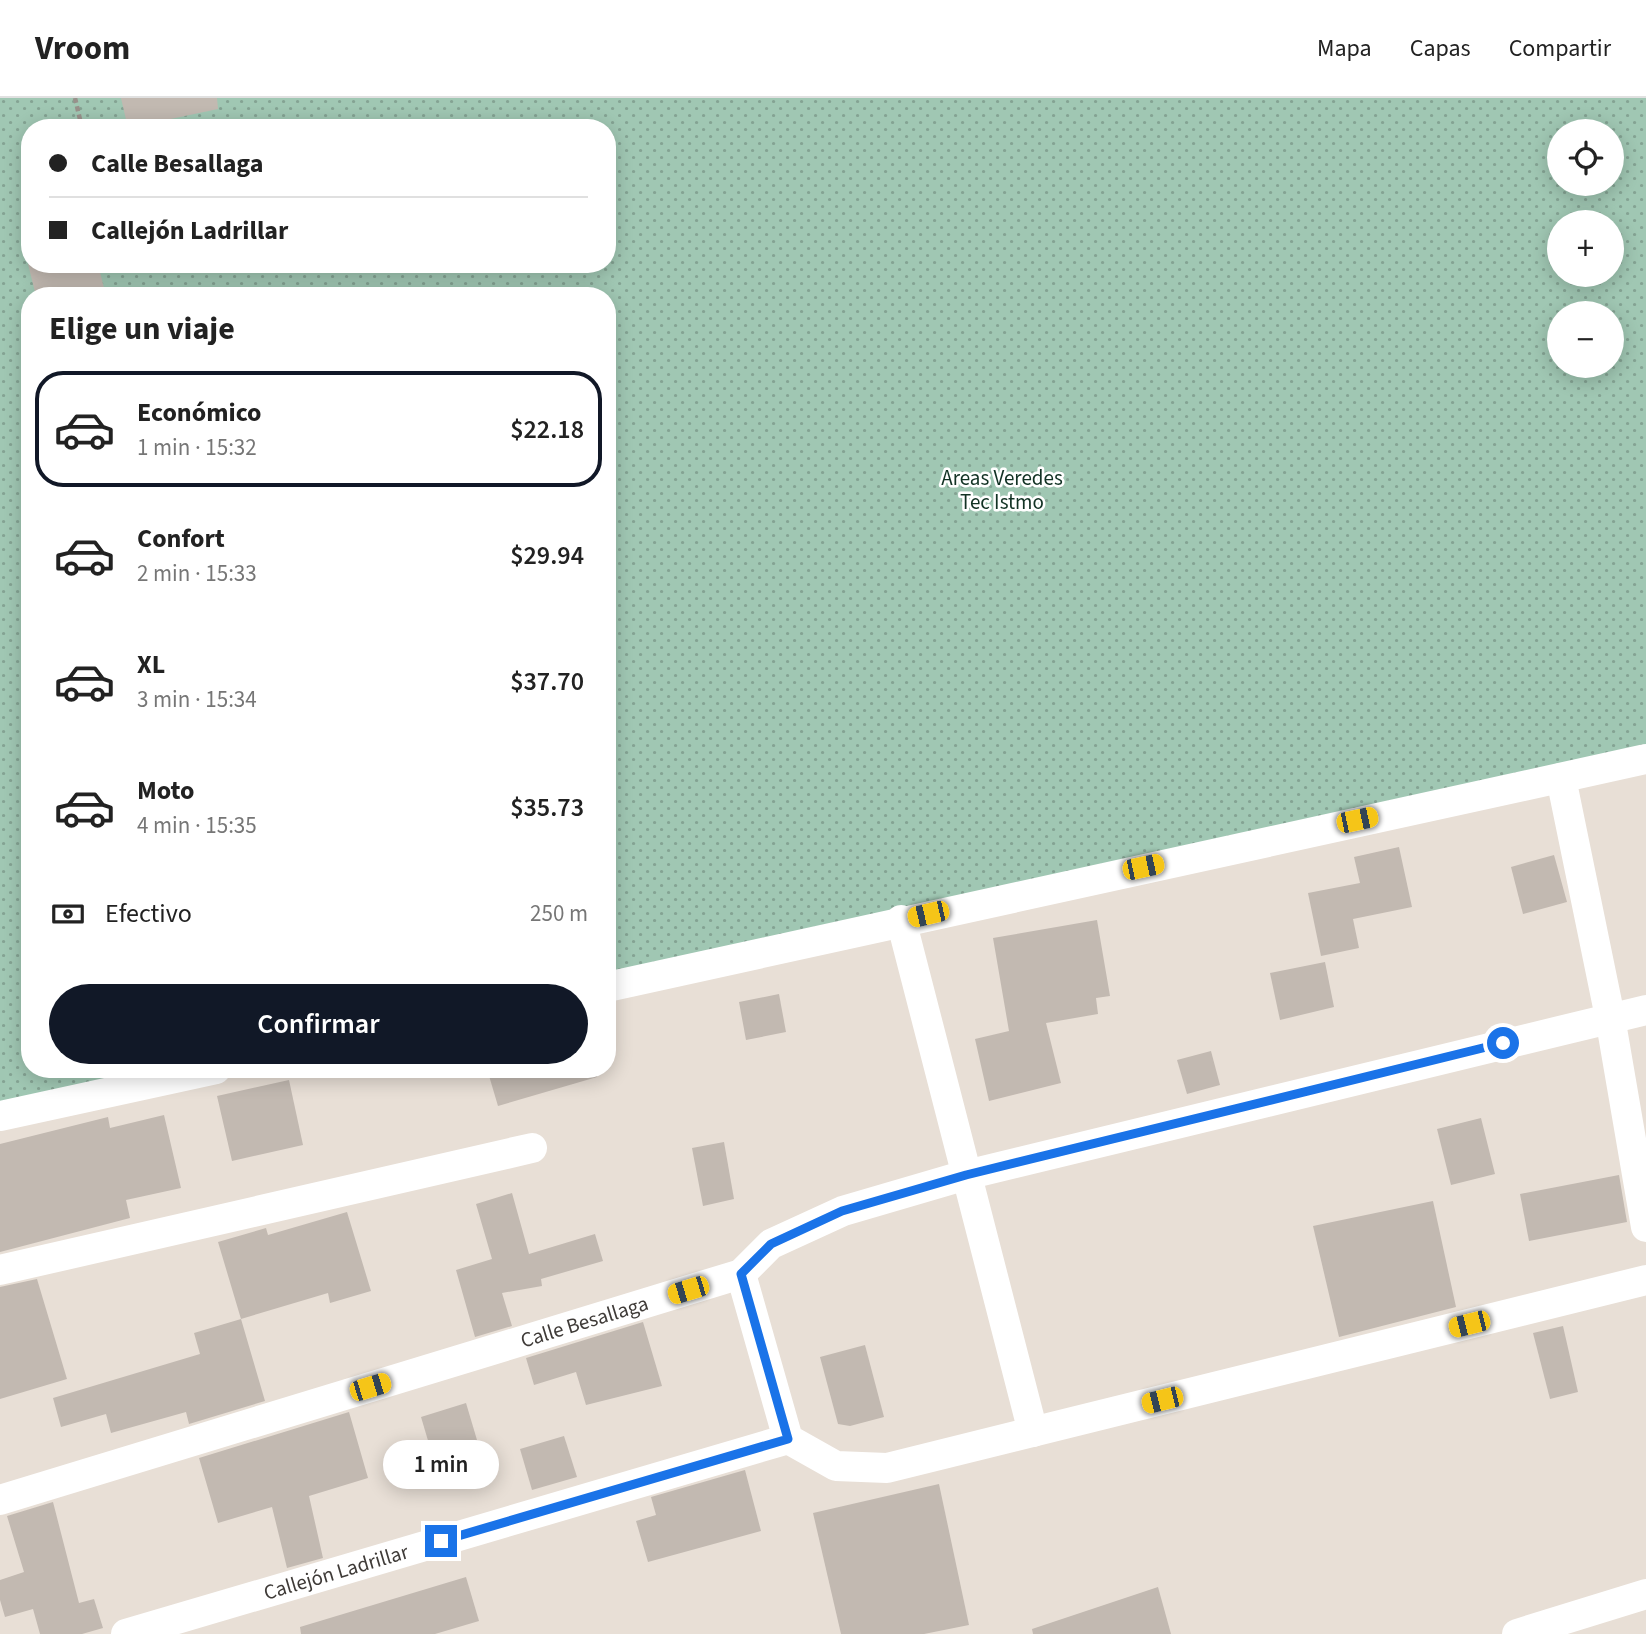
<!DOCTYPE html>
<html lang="es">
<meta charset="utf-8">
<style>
:root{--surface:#fff;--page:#f2f2f2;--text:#222;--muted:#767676;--line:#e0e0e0;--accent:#111827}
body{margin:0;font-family:"Source Sans 3",sans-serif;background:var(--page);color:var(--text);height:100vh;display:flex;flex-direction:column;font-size:26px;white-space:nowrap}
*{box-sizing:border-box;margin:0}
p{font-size:23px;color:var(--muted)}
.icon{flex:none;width:38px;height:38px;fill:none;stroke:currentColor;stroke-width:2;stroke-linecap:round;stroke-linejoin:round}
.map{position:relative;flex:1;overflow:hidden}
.side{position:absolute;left:21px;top:189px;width:595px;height:791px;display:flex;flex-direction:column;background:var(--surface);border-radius:28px;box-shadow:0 4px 18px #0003}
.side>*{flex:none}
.guide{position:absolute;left:21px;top:21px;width:595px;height:154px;border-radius:28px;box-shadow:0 4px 18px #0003;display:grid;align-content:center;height:154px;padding:0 28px;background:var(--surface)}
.fabs{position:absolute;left:1547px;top:21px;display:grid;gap:14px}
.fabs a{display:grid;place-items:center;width:77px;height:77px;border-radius:50%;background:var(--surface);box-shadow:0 4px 18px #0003;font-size:35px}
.end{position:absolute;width:32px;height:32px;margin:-16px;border:9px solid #1a73e8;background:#fff;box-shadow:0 0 0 4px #fff}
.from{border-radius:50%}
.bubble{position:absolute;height:49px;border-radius:24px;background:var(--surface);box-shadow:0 4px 18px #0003;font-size:23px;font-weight:600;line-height:49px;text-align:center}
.car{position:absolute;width:21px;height:42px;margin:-21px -10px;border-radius:9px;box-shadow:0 0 5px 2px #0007;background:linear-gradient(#f5c518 24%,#345 0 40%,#f5c518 0 76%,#345 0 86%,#f5c518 0)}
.guide b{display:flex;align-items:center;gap:24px;height:66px;font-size:26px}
.guide b+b{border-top:2px solid var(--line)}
.guide i{width:18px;height:18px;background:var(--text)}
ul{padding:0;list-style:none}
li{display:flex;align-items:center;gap:21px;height:116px;margin:0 14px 10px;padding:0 14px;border:4px solid transparent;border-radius:28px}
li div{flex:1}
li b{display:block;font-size:26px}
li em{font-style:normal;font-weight:600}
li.current{border-color:var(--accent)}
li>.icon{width:63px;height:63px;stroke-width:1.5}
h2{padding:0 28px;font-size:32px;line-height:84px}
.pay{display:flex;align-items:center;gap:18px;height:77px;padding:0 28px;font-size:26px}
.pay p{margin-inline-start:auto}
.action{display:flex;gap:14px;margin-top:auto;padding:14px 28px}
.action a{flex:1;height:80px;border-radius:42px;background:var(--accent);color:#fff;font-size:28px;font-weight:600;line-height:80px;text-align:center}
header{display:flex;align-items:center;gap:42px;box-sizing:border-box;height:98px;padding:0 35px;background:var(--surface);border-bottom:2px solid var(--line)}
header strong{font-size:33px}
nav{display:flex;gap:38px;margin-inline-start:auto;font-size:24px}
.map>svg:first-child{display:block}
.park{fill:url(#park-dots);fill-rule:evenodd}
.building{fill:#c2b9b1}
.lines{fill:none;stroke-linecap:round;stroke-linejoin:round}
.path{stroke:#98918b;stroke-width:4.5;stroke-dasharray:5 3.5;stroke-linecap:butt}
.street{stroke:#fff;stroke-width:30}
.route{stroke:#1a73e8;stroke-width:9}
.labels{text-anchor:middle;stroke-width:5;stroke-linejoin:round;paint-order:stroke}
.park-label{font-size:21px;fill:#123224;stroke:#fff}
.street-label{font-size:21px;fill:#3f3b38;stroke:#fff}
</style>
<header>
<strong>Vroom</strong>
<nav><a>Mapa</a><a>Capas</a><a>Compartir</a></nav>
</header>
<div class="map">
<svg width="1646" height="1536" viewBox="0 0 1646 1536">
<defs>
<pattern id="park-dots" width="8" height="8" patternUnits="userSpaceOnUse" patternTransform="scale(1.75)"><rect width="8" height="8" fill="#a0c7b3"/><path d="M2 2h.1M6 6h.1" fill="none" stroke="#84a393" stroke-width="1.8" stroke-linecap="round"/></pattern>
</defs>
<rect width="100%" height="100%" fill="#e8dfd6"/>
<path class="park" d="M0,0H1646V658L607,876V198H30V971H156L0,1004ZM30,30H607V166H30ZM1559,33H1612V86H1559ZM1559,124H1612V177H1559ZM1559,215H1612V268H1559Z"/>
<g class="building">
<polygon points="121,0 217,0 218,11 128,30"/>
<polygon points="28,166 98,166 104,190 71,198 36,198"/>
<polygon points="1399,749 1412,809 1353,821 1359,850 1321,858 1308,795 1360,785 1354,759"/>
<polygon points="1554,757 1567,804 1523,816 1511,769"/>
<polygon points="1097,822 1110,898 1096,900 1098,916 1046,925 1061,985 989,1003 975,941 1009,933 993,840"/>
<polygon points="1325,864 1334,909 1280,922 1270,875"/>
<polygon points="779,896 786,934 746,942 739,904"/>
<polygon points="1211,953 1220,987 1187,996 1177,962"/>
<polygon points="487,971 596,971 597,979 498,1008"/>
<polygon points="289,982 303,1047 232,1063 217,998"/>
<polygon points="164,1017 181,1090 126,1102 130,1120 0,1154 0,1046 108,1019 110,1030"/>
<polygon points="1481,1020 1495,1076 1451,1087 1437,1031"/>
<polygon points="724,1044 734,1101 703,1108 692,1050"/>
<polygon points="1619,1077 1627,1124 1529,1143 1520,1096"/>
<polygon points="512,1095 529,1156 595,1136 603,1163 541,1181 542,1188 502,1195 512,1228 475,1239 456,1172 492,1161 476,1106"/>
<polygon points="1433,1103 1456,1209 1339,1239 1313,1128"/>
<polygon points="347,1114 371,1193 330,1205 328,1195 241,1221 218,1144 266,1130 268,1137"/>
<polygon points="37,1181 67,1281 0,1301 0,1189"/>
<polygon points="241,1221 265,1303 189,1326 186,1314 111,1335 106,1316 61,1329 53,1300 200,1256 194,1235"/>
<polygon points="643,1224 662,1288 586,1307 576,1274 534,1287 526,1260"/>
<polygon points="1563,1228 1578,1294 1550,1301 1533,1235"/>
<polygon points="865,1247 884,1319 850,1328 838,1326 820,1259"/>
<polygon points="466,1305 477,1342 432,1356 421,1319"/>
<polygon points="349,1314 368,1380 309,1398 323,1460 287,1470 272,1409 218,1425 199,1360"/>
<polygon points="564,1338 577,1379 532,1392 520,1351"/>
<polygon points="745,1372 761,1433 648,1464 636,1423 656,1417 651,1399"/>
<polygon points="939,1386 969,1527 924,1536 841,1536 813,1415"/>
<polygon points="53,1404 79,1505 94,1501 103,1530 82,1536 40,1536 33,1511 5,1519 0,1502 0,1482 24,1474 7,1418"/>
<polygon points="466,1479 479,1523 435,1536 301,1536 300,1529"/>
<polygon points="1158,1489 1171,1536 1033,1536 1032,1531"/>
</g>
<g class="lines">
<g class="path">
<polyline points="75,0 82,30"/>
<polyline points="112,166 113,169"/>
</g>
<g class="street">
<polyline points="1561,680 1610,919 1646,1129"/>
<polyline points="901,822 1033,1334"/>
<polyline points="607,889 1646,661"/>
<polyline points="0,1018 216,971"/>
<polyline points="0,1172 532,1050"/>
<polyline points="741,1176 788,1341 836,1368 887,1370 1646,1182"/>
<path id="s1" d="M0,1402L741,1176L771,1146L843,1113L966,1077L1646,912"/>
<path id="s2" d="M126,1536L788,1341"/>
<polyline points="1517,1536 1646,1496"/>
</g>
</g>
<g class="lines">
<polyline class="route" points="441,1443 788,1341 741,1176 771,1146 842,1113 966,1077 1503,945"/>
</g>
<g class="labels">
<g class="park-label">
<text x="1002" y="387">Areas Veredes<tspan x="1002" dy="24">Tec Istmo</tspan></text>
</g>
<g class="street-label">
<text dy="7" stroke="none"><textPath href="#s1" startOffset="611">Calle Besallaga</textPath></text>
<text dy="7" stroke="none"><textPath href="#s2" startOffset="219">Callejón Ladrillar</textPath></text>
</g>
</g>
</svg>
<div class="fabs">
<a><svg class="icon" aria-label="locate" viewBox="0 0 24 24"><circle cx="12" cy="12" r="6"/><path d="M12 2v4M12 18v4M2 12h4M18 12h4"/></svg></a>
<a>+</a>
<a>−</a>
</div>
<i class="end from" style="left:1503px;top:945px"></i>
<i class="end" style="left:441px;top:1443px"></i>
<div class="bubble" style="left:383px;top:1342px;width:116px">1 min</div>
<i class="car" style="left:1357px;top:722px;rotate:78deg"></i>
<i class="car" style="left:1143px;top:769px;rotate:78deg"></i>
<i class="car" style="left:928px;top:816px;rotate:257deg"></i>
<i class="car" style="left:688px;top:1192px;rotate:253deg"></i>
<i class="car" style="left:1469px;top:1226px;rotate:256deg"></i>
<i class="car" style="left:370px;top:1289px;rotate:73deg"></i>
<i class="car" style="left:1162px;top:1302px;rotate:256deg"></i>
<div class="guide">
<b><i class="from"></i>Calle Besallaga</b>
<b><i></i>Callejón Ladrillar</b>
</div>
<section class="side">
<h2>Elige un viaje</h2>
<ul>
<li class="current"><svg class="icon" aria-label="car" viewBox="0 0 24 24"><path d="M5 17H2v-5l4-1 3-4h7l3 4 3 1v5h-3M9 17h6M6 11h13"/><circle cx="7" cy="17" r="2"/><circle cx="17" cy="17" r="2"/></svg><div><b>Económico</b><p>1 min · 15:32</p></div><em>$22.18</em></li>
<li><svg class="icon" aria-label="car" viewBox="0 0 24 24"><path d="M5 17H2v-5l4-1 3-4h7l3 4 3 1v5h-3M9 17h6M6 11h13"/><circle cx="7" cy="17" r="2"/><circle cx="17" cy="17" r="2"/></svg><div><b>Confort</b><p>2 min · 15:33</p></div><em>$29.94</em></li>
<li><svg class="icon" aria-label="car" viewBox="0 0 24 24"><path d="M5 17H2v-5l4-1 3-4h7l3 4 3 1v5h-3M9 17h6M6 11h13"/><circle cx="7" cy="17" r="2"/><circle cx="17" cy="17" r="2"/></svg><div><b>XL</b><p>3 min · 15:34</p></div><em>$37.70</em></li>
<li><svg class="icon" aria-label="car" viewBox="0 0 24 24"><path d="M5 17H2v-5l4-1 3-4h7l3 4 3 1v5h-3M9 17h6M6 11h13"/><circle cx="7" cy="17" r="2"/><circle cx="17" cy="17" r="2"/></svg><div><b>Moto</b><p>4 min · 15:35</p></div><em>$35.73</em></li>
</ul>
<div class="pay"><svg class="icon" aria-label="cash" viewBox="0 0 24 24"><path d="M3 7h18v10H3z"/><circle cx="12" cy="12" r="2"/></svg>Efectivo<p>250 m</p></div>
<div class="action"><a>Confirmar</a></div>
</section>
</div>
